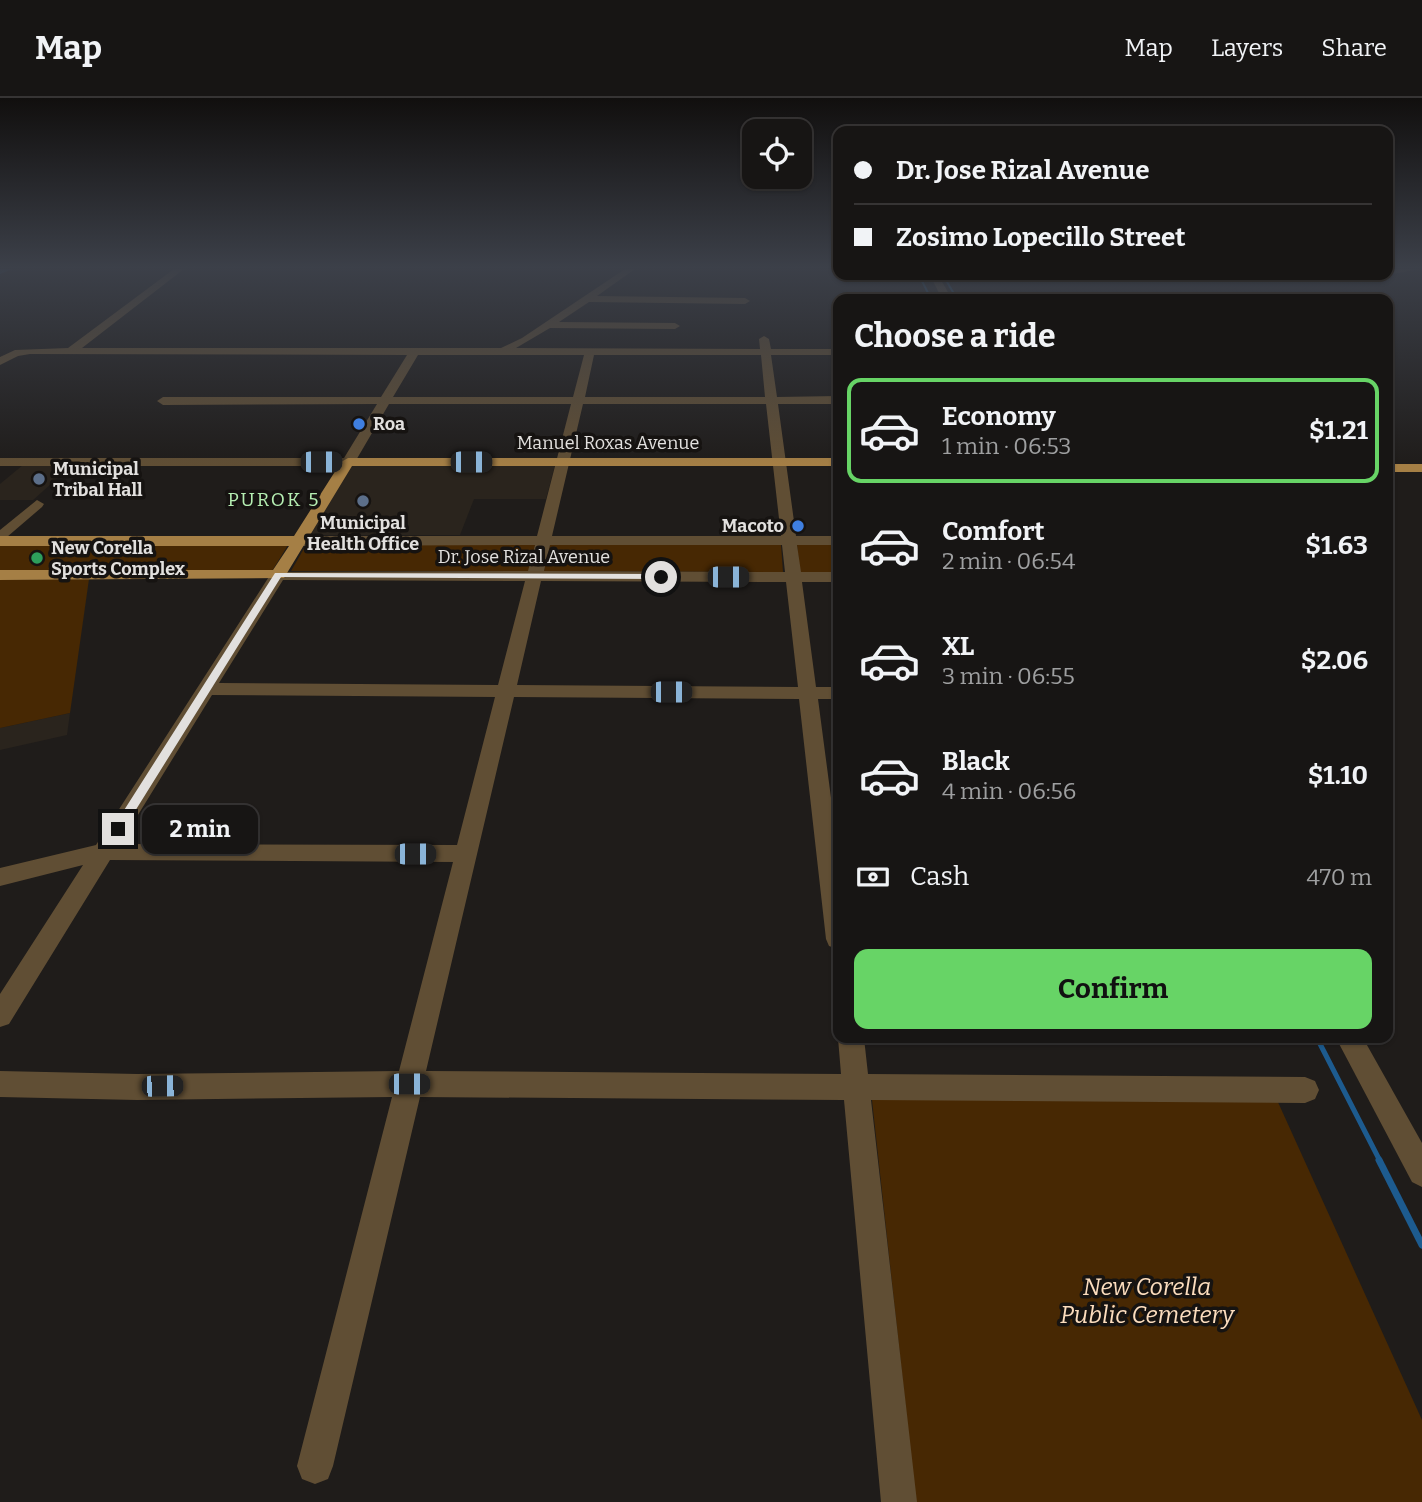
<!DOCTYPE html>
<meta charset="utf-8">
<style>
:root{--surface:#171514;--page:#242222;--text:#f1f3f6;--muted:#9e9fa0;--line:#363434;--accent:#67d466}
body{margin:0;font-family:Bitter,serif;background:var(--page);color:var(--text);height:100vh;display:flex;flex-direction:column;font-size:26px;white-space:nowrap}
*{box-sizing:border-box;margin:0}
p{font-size:23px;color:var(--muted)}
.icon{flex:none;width:38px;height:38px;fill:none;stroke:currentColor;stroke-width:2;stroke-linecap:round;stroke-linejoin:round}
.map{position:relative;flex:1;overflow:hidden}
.sheet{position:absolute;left:833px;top:196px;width:560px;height:749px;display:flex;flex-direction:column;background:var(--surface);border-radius:14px;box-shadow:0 2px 5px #0004,0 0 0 2px var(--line)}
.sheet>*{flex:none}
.banner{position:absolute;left:833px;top:28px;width:560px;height:154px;border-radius:14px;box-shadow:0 2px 5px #0004,0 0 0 2px var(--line);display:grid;align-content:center;height:154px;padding:0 21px;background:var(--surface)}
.buttons{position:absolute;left:742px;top:21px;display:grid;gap:14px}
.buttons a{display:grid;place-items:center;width:70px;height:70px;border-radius:14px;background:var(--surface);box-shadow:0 2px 5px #0004,0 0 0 2px var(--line);font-size:35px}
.end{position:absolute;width:32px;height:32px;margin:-16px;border:9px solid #e2e0de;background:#111;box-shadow:0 0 0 4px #111}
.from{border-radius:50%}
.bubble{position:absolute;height:49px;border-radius:14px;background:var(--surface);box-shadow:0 2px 5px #0004,0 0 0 2px var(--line);font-size:23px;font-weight:700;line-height:49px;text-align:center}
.car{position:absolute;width:21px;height:42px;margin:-21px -10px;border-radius:9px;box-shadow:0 0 5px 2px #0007;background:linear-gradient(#222 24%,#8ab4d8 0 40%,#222 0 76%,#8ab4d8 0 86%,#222 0)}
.banner b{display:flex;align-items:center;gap:24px;height:66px;font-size:26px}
.banner b+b{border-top:2px solid var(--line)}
.banner i{width:18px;height:18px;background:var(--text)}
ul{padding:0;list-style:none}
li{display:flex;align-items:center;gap:21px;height:105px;margin:0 14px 10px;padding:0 7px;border:4px solid transparent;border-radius:14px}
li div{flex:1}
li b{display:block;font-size:26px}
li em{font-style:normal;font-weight:700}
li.current{border-color:var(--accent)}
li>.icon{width:63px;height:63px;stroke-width:1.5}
h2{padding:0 21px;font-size:32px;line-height:84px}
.pay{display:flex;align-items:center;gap:18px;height:77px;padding:0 21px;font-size:26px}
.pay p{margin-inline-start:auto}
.button{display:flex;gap:14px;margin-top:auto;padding:14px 21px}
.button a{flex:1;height:80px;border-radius:14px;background:var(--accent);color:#111;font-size:28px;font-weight:700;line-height:80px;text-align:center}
header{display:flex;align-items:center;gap:42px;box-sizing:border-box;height:98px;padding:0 35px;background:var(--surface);border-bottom:2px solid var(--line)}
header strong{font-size:33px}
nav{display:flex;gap:38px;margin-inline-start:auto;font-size:24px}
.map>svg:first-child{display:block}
.built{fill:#2a241d}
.green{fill:#472803}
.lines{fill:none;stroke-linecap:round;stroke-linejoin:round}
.stream-far2{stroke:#1d5b8f;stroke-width:2}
.stream-far1{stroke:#1d5b8f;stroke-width:5}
.stream{stroke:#1d5b8f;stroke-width:7}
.river{fill:#1d5b8f;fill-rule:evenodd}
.minor{fill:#604e34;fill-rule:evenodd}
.major{fill:#a57f45;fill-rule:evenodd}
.route{fill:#e2e0de}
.shop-dot{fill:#3f7fe0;stroke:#161311;stroke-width:2.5}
.service-dot{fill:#5c6f8a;stroke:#161311;stroke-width:2.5}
.leisure-dot{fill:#2e9e5b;stroke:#161311;stroke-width:2.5}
.labels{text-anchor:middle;stroke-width:7;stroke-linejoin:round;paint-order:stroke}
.far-poi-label{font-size:18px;font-weight:bold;fill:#e2e0de;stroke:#161311;text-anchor:start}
.far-street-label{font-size:18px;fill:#e2e0de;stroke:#161311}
.far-neighbourhood-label{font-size:19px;letter-spacing:2px;fill:#b5eeb2;stroke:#161311}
.near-park-label{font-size:24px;font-style:italic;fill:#fcddbe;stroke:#161311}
</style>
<header>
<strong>Map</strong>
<nav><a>Map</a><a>Layers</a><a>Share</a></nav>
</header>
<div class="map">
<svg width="1422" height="1404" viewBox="0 0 1422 1404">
<rect width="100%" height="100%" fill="#1f1c1a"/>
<g class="built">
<polygon points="23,367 71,368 33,402 0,402 0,386"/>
<polygon points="555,367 546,401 474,401 460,437 309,437 351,368"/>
<polygon points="70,615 67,637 0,652 0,630"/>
</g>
<g class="green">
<polygon points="288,447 272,473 0,472 0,448"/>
<polygon points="306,447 535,447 529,473 291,473"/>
<polygon points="550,447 781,447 783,474 544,473"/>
<polygon points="797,447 838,447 838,474 800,474"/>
<polygon points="89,481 70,615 0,630 0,482"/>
<polygon points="872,1002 1277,1002 1422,1322 1422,1404 916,1404"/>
</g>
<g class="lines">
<g class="stream-far2">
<polyline points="919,177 931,201"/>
<polyline points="943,177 957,201"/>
</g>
<polyline class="stream-far1" points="1317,940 1380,1063"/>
<polyline class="stream" points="1379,1062 1422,1147"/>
<polygon class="river" points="0,171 12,171 0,176"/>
<g class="minor">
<path d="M174,171H184L82,250H501L522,240L625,171H635L597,198L745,200L750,203L745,206L589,204L559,224L675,225L680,228L675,231L550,230L516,250L760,251L759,241L764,238L769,241L771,251H838V257H771L777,299L838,298V306H778L796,438H838V447H797L801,474H838V484H802L816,589H838V601H818L838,753V851L829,848L826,841L799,601L514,599L426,973L841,976L838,940V939L864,940L868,976L1305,979L1315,983L1319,992L1315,1001L1305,1005L871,1002L917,1404H881L844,1002L420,999L333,1368L328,1381L315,1386L302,1381L297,1368L392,999L137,1002L0,999V973L137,976L399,973L453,764L110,762L9,926L0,929V896L83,767L0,788V770L96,747L272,474L528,473L535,447L300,448L292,443L300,438H537L571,306H389L355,364L348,368H0V360H344L377,306L163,307L157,303L163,299H381L407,257L30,256L18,258L0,267V259L15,252L68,250ZM418,257H584L573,299H393ZM594,257H761L765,299H585ZM583,306H766L781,438H552ZM550,447H782L785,474L544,473ZM283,482L525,483L498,587L219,585ZM541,483L786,484L798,589L517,587ZM212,597L495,599L457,747L120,746Z"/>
<polygon points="1388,171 1419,171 1388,177"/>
<polygon points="930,177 938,177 952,201 942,201"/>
<polygon points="37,402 44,406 42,409 0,445 0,432"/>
<polygon points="1336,940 1363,940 1422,1045 1422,1089 1412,1084"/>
</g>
<g class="major">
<polygon points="348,360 838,360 838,368 352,368 284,480 0,482 0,472 273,472 289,448 0,448 0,438 294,438 341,364"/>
<rect x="1388" y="366" width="34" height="8"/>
</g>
</g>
<linearGradient id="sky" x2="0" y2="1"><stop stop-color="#110f0e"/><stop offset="0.46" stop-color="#3c4049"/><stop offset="1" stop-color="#3c4049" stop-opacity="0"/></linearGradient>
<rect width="1422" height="368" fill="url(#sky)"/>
<polygon class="route" points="275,475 661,476 665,479 661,481 281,479 122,734 114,734 114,728"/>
<g class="shop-dot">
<circle cx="359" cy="326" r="7"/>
<circle cx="798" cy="428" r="7"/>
</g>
<g class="service-dot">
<circle cx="39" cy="381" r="7"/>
<circle cx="363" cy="403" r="7"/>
</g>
<circle class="leisure-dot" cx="37" cy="460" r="7"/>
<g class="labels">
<g class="far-poi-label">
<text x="373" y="332">Roa</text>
<text x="53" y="377">Municipal<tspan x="53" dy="21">Tribal Hall</tspan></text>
<text x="363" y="431" text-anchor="middle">Municipal<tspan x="363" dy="21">Health Office</tspan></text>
<text x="784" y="434" text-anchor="end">Macoto</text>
<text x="51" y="456">New Corella<tspan x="51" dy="21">Sports Complex</tspan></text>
</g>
<g class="far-street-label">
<text x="608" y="351">Manuel Roxas Avenue</text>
<text x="524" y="465">Dr. Jose Rizal Avenue</text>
</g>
<g class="far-neighbourhood-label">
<text x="274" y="408">PUROK 5</text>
</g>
<g class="near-park-label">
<text x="1147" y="1197">New Corella<tspan x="1147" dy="28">Public Cemetery</tspan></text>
</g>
</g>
</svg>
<div class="buttons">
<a><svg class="icon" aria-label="locate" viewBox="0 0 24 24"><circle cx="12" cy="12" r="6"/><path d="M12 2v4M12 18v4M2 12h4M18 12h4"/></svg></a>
</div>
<i class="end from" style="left:661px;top:479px"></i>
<i class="end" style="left:118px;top:731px"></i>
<div class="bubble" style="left:142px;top:707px;width:116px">2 min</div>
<i class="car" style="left:321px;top:364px;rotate:90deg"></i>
<i class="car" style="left:471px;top:364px;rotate:90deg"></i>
<i class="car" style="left:728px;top:479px;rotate:90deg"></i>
<i class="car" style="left:671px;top:594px;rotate:90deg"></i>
<i class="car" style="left:415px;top:756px;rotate:90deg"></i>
<i class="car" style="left:409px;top:986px;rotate:90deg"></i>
<i class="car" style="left:162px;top:988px;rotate:89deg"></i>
<div class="banner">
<b><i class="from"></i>Dr. Jose Rizal Avenue</b>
<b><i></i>Zosimo Lopecillo Street</b>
</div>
<section class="sheet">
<h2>Choose a ride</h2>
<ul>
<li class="current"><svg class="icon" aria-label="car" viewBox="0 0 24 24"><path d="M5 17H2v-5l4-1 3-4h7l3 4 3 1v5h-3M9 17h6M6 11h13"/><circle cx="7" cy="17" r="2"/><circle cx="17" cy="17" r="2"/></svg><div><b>Economy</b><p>1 min · 06:53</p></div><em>$1.21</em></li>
<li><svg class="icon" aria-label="car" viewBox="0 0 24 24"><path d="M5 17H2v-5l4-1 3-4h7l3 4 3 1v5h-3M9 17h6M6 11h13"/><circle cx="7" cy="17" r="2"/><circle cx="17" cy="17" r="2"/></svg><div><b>Comfort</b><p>2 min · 06:54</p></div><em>$1.63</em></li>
<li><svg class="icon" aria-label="car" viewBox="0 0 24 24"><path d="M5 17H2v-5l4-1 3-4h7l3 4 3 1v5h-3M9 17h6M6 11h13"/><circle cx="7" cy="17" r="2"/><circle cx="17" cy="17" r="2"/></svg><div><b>XL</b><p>3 min · 06:55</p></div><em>$2.06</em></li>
<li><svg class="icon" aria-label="car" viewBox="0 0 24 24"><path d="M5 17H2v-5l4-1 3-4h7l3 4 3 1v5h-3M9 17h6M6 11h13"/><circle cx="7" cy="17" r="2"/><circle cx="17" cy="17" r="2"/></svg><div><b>Black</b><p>4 min · 06:56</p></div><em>$1.10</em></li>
</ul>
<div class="pay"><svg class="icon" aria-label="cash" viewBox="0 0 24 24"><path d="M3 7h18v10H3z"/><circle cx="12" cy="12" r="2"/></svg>Cash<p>470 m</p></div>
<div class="button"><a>Confirm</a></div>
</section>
</div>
